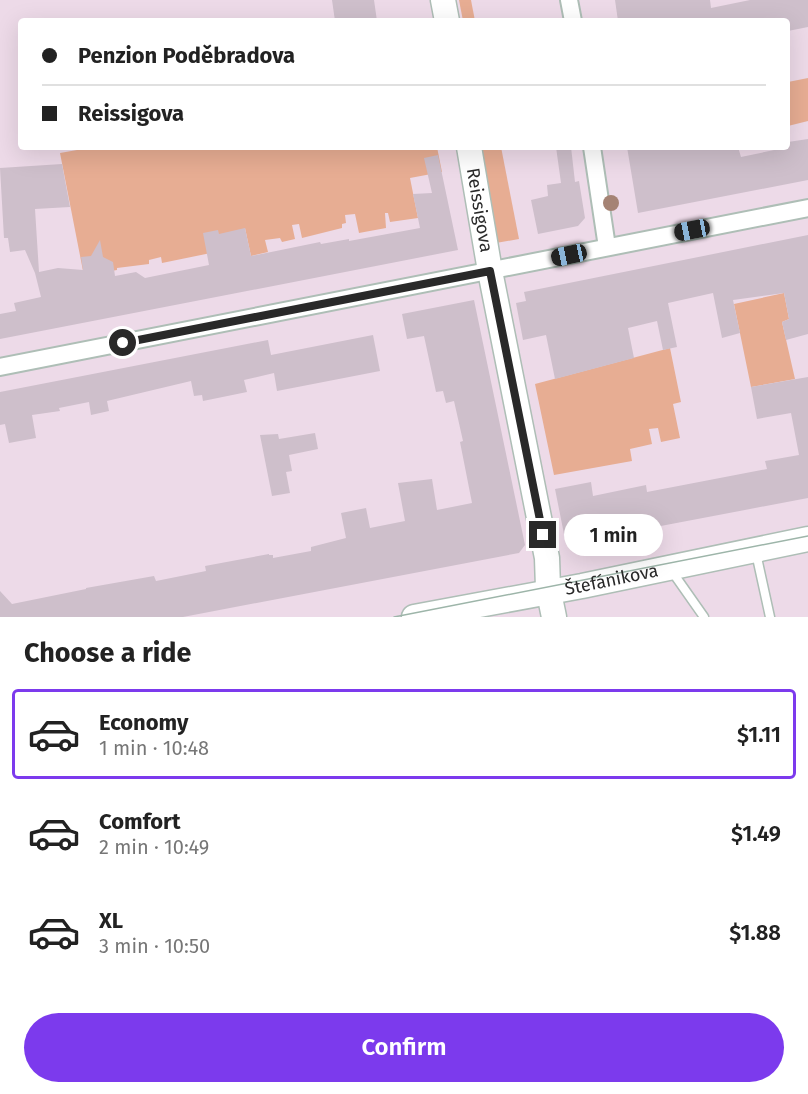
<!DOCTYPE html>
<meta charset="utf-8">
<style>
:root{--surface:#fff;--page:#f2f2f2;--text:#222;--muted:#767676;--line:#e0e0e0;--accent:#7c3aed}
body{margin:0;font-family:"Fira Sans",sans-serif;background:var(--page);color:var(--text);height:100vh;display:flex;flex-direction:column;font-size:22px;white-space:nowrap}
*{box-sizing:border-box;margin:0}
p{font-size:20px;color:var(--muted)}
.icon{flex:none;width:33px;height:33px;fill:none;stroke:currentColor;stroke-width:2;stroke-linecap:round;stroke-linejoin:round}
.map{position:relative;height:617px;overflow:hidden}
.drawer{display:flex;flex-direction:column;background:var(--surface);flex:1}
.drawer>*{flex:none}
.banner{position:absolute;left:18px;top:18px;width:772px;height:132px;border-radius:6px;box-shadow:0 6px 24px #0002;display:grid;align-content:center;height:132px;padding:0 24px;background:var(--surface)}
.end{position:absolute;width:27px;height:27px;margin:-14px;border:8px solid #292929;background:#fff;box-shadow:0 0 0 3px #fff}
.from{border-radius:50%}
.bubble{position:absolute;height:42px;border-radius:21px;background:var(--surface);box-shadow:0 6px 24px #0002;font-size:20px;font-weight:600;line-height:42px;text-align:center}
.car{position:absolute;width:18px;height:36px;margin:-18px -9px;border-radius:8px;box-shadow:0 0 4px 2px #0007;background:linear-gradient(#222 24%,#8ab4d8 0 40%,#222 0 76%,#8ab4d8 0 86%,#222 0)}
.banner b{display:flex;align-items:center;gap:21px;height:57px;font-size:22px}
.banner b+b{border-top:2px solid var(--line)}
.banner i{width:15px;height:15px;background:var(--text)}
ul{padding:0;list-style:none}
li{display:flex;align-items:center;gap:18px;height:90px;margin:0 12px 9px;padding:0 12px;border:3px solid transparent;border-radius:6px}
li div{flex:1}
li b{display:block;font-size:22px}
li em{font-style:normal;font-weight:600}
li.active{border-color:var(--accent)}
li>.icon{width:54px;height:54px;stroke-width:1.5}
h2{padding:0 24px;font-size:27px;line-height:72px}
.action{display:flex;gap:12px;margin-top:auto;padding:12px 24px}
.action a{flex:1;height:69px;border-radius:36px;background:var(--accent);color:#fff;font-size:24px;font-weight:600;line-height:69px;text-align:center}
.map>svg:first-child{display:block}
.green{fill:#e7ad93}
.building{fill:#cebfcb}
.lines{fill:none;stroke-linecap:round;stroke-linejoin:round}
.lane-casing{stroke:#aebeb6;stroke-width:11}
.street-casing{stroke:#aebeb6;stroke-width:20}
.secondary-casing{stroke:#aebeb6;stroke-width:27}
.lane{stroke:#fff;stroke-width:8}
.street{stroke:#fff;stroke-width:16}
.secondary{stroke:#fff;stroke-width:24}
.tram{stroke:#9db5a9;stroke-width:1.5}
.tree{fill:#a58374}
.route{stroke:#292929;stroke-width:8}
.labels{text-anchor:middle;stroke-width:5;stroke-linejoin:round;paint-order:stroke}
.street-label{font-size:18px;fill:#292929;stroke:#fff}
</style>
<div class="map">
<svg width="808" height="617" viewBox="0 0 808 617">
<rect width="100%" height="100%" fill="#eddae8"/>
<g class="green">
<polygon points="459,0 471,0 475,21 463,21"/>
<polygon points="808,78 808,121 788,126 788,82"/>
<polygon points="94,147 437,147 442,172 410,178 418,218 390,222 388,213 385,213 386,228 359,233 355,214 345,215 346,223 342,224 342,228 302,238 299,224 292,225 295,239 282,242 280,238 265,240 268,252 251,256 245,228 240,247 162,263 161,257 149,260 149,264 117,268 117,270 84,276 60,153"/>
<polygon points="480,147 501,147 519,239 496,243"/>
<polygon points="784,293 789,319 782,322 795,379 751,387 734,304"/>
<polygon points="670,348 681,402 673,404 680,438 661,442 658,428 649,429 652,444 630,449 632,461 554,475 535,384"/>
</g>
<g class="building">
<polygon points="332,0 374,0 377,21 335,21"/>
<polygon points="615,0 710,0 711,8 750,0 808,0 808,27 788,31 788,21 618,21"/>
<polygon points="808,139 808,180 638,213 627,147 738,147 741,157 779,149 779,147 788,147 788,142"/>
<polygon points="556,147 571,147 575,182 579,181 585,218 578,226 538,234 531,200 548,196 547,185 561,183"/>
<polygon points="438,155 458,250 0,339 0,314 16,311 14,303 41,297 35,273 25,250 10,252 8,238 4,238 0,168 62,164 70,207 35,209 39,272 58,268 83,270 81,257 91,256 100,240 103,257 113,262 115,276 136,272 145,278 209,265 203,233 218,230 219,234 245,228 251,256 320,242 321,244 349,239 349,241 420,228 413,194 432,193 424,158"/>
<polygon points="808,235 808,334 786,340 782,322 789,319 784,293 733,300 740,333 722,338 713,293 668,303 677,347 663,350 657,321 628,328 634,358 555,379 546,335 523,340 516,303 526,301 524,292"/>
<polygon points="474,300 525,545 519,553 183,617 0,617 0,591 12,604 86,589 86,588 154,576 156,581 206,571 205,566 269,554 269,555 273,555 273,558 311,551 311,547 346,538 341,513 366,508 370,528 405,521 398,483 432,479 437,510 472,503 460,442 463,441 454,401 446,403 443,391 436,392 424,336 407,339 402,314"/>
<polygon points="373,335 380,371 277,391 274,373 244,380 247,392 203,401 202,395 194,396 191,381 107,401 109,411 91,415 89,402 59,408 60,411 32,415 36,438 9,443 5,424 0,425 0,392 268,340 271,355"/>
<polygon points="808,377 808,498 566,544 555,489 591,482 593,496 646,485 647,492 767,469 765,461 799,455 791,413 757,419 751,387"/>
<polygon points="315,433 318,449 289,455 292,471 286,472 290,493 272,496 260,435 278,434 279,439"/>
</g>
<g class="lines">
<g class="lane-casing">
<g id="lane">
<polyline points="756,553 770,617"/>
<polyline points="671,570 704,617"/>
</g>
</g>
<g class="street-casing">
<g id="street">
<polyline points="569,0 573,21"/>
<polyline points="592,147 607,247"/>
<polyline points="0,367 808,208"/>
</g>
</g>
<g class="secondary-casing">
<g id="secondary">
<polyline points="443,0 447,21"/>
<path id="s1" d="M469,147L490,271L547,558L548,588L554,617"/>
<path id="s2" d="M414,617L582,586L808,539"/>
</g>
</g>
<use href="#lane" class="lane"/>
<use href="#street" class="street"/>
<use href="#secondary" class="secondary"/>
<polyline class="tram" points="394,617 808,536"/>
</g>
<g class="tree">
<circle cx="611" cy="203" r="8"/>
<circle cx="597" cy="545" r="8"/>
</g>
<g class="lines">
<polyline class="route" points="123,343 490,271 543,535"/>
</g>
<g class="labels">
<g class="street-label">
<text dy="6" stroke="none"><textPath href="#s1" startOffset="64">Reissigova</textPath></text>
<text dy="6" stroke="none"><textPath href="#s2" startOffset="201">Štefánikova</textPath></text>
</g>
</g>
</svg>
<i class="end from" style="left:123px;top:343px"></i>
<i class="end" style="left:543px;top:535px"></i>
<div class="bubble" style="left:564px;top:514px;width:99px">1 min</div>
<i class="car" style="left:692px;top:230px;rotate:259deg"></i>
<i class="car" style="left:569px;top:255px;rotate:258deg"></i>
<div class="banner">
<b><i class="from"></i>Penzion Poděbradova</b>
<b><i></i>Reissigova</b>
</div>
</div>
<section class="drawer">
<h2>Choose a ride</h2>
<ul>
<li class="active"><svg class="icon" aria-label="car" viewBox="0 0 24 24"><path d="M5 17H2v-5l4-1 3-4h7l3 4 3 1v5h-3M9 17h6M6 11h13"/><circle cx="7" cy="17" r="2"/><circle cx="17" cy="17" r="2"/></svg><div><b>Economy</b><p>1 min · 10:48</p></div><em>$1.11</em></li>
<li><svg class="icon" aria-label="car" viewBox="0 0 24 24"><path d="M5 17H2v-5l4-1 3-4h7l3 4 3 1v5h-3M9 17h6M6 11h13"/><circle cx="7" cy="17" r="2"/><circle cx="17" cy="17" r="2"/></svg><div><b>Comfort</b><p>2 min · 10:49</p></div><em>$1.49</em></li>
<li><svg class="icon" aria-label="car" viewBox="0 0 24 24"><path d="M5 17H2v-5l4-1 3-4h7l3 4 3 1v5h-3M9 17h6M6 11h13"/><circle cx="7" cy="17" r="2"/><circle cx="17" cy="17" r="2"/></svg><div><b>XL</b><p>3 min · 10:50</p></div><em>$1.88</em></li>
</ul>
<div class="action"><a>Confirm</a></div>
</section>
